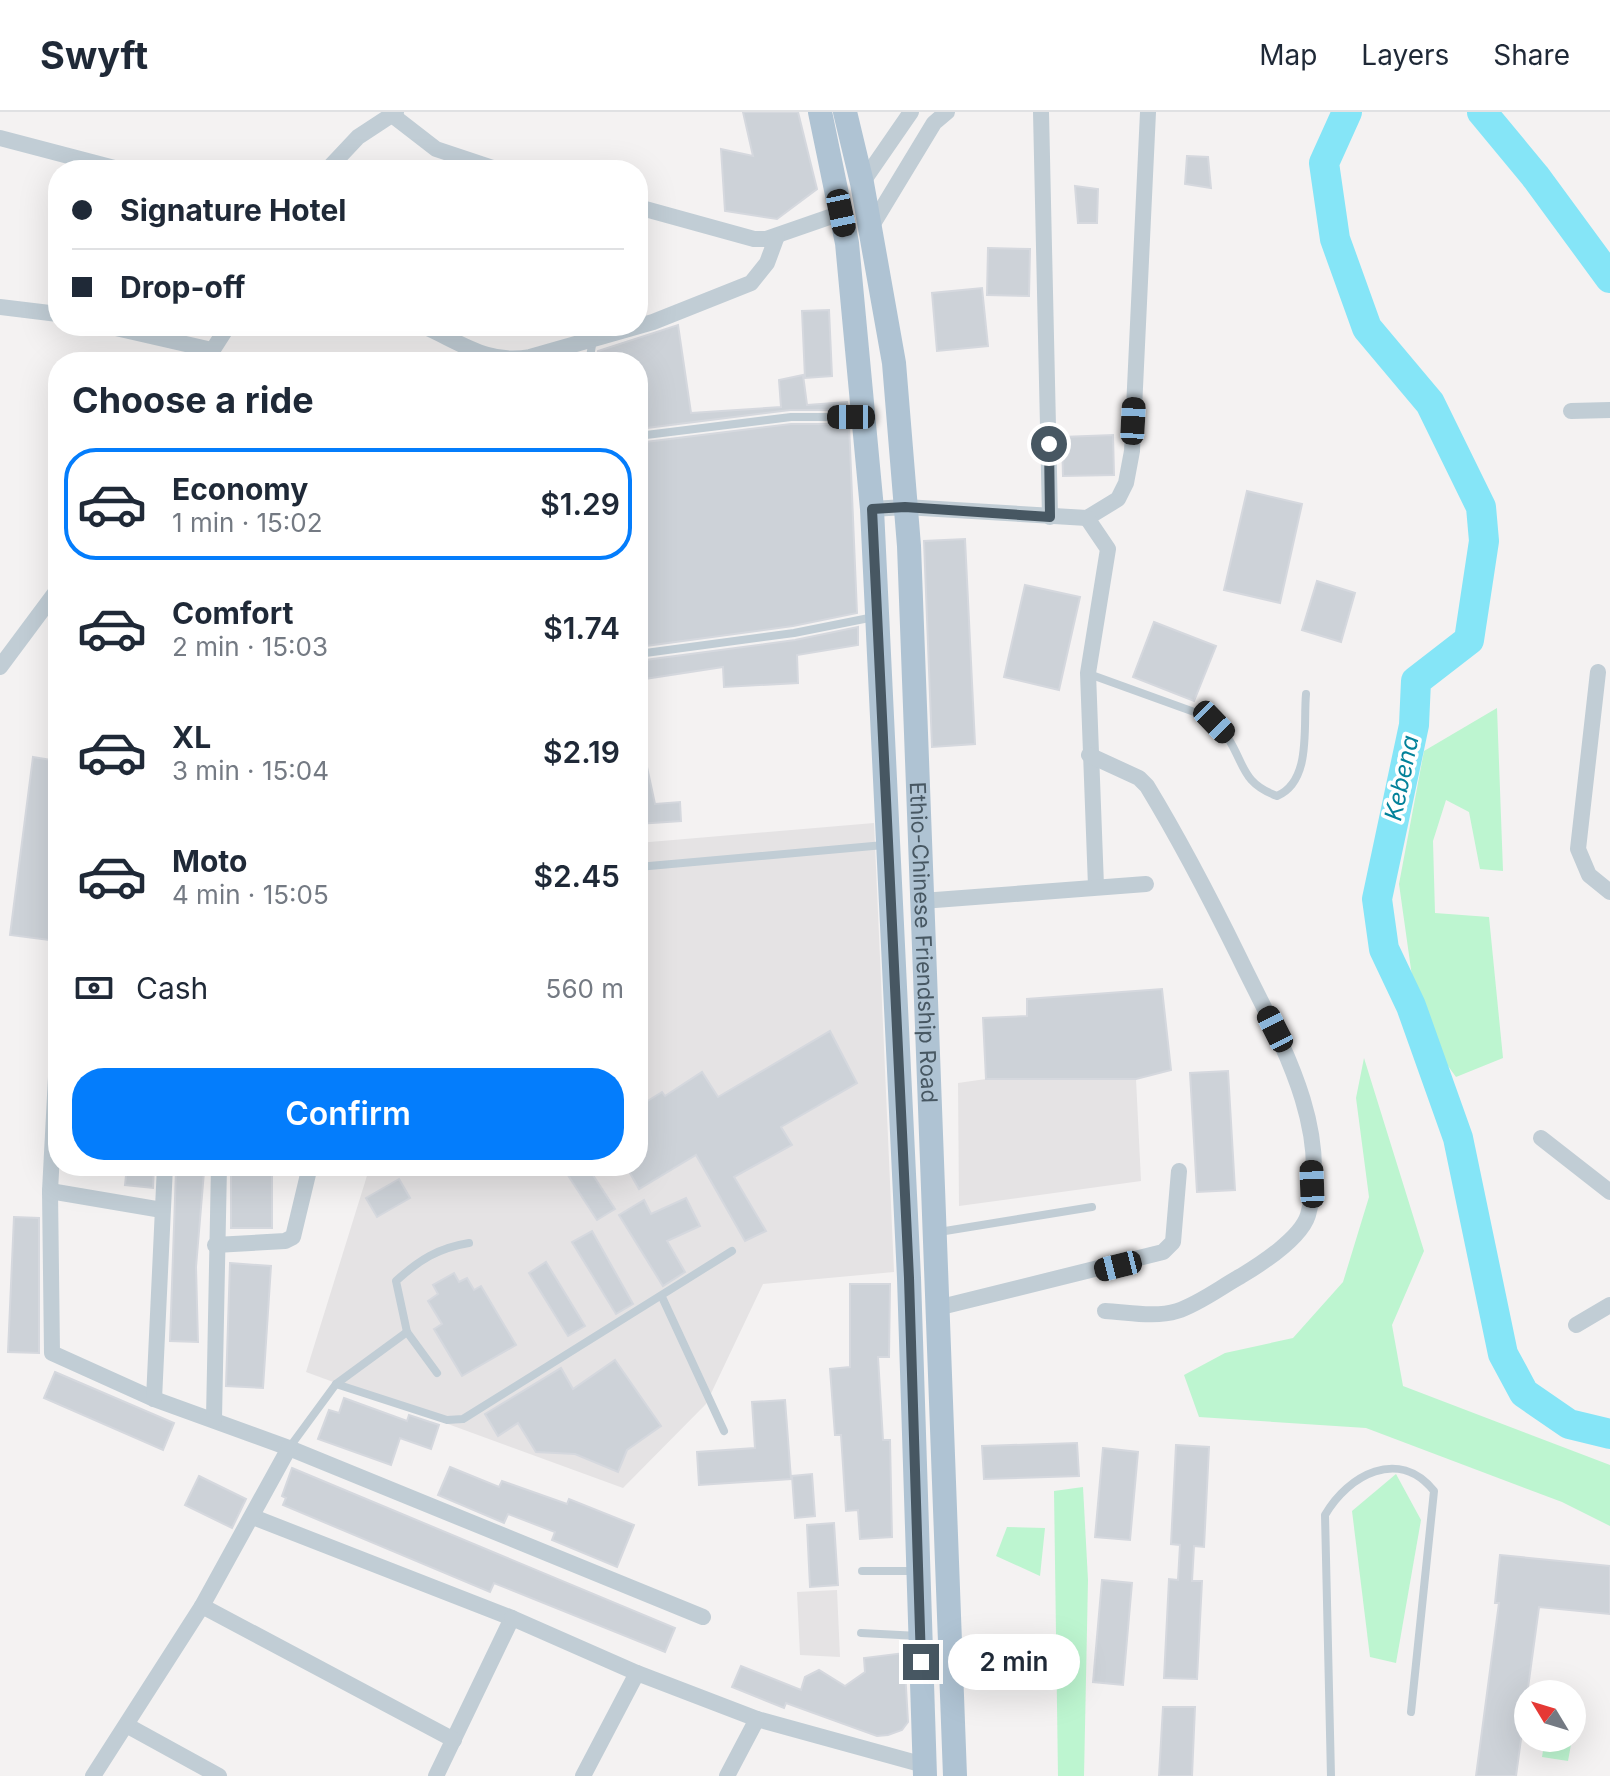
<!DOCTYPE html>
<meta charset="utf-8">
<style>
:root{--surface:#fff;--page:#f2f2f3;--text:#1f2937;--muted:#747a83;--line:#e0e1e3;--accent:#047dfc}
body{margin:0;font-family:Inter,sans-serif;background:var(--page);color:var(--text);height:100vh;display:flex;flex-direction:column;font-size:30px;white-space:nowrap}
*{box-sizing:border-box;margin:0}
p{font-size:26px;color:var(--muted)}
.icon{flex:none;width:44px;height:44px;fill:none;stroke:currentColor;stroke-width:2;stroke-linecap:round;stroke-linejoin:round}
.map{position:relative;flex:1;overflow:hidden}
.details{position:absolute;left:48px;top:240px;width:600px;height:824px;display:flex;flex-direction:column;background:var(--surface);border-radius:32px;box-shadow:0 8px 32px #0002}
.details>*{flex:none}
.guide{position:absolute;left:48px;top:48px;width:600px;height:176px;border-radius:32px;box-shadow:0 8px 32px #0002;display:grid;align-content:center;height:176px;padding:0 24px;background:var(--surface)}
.needle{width:52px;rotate:308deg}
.tools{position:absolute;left:1514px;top:1568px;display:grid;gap:16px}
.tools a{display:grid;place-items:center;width:72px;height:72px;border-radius:50%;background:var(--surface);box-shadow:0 8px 32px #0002;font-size:40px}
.end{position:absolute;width:36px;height:36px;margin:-18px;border:10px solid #475762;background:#fff;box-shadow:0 0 0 4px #fff}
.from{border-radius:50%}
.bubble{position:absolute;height:56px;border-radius:28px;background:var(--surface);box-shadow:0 8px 32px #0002;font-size:26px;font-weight:600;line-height:56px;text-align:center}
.car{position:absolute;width:24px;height:48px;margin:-24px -12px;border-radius:10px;box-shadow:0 0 6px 2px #0007;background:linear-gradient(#222 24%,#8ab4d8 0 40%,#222 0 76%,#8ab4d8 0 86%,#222 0)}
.guide b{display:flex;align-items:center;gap:28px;height:76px;font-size:30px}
.guide b+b{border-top:2px solid var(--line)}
.guide i{width:20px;height:20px;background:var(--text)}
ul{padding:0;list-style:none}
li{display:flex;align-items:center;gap:24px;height:112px;margin:0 16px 12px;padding:0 8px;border:4px solid transparent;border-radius:32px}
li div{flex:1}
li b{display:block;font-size:30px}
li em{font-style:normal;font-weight:600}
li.selected{border-color:var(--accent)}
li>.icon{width:72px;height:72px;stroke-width:1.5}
h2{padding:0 24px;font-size:36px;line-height:96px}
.pay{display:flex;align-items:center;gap:20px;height:88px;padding:0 24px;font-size:30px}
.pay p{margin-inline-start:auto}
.cta{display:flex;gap:16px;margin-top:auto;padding:16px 24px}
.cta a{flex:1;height:92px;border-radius:32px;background:var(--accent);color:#fff;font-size:32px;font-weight:600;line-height:92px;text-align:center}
header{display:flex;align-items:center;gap:48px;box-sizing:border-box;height:112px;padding:0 40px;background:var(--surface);border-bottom:2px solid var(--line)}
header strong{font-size:38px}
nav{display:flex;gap:44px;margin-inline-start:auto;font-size:28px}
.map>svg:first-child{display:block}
.education{fill:#e5e3e4}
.green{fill:#bdf5d0}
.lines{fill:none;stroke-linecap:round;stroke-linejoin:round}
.river{stroke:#85e5f7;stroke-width:30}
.building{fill:#cdd2d8;stroke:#d5d8de;stroke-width:2}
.lane{stroke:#c1cdd5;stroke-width:8}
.street{stroke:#c1cdd5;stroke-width:16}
.primary{stroke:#afc3d3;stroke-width:24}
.route{stroke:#475762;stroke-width:10}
.labels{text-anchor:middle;stroke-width:7;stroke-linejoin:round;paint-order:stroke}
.street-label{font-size:22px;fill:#475762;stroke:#fff}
.water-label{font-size:24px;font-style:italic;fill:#03829a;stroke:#fff}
</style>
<header>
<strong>Swyft</strong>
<nav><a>Map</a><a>Layers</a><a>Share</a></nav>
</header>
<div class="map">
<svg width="1610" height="1664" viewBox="0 0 1610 1664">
<rect width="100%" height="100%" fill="#f4f2f2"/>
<g class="education">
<polygon points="874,711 894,1160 763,1172 706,1292 623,1376 306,1260 370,1054 638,1054 638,731"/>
<polygon points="986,967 1136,967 1141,1069 959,1094 958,971"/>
<polygon points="837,1478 840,1545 800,1543 797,1480"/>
</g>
<g class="green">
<polygon points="1497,596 1503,759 1480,757 1469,700 1446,688 1433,729 1435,801 1489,805 1503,946 1456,965 1419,914 1399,772 1424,639"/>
<polygon points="1364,946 1424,1139 1392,1213 1403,1274 1610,1353 1610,1414 1562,1390 1366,1316 1199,1305 1184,1263 1225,1241 1293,1226 1343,1170 1369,1085 1356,986"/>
<polygon points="1396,1362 1421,1408 1396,1551 1370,1545 1352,1399"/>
<polygon points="1083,1375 1088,1468 1084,1664 1058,1664 1054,1379"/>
<polygon points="1007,1415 1045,1416 1040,1464 996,1444"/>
<polygon points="1572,1605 1576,1605 1568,1649 1542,1645 1545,1626 1572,1626"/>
</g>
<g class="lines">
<g class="river">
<polyline points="1347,0 1324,51 1335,127 1367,216 1430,291 1481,395 1484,429 1469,528 1416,569 1414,613 1377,787 1384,837 1411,894 1458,1026 1503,1242 1524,1281 1569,1312 1610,1322"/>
<polyline points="1482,0 1535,64 1610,166"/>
</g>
</g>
<g class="building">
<polygon points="743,0 798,0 817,77 777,107 725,99 721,37 753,44"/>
<polygon points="1187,44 1208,45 1211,76 1185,72"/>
<polygon points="1075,74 1098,77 1097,111 1078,111"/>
<polygon points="988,136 1030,137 1029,184 987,183"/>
<polygon points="982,176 988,234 937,239 932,181"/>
<polygon points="829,198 832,264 805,266 802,199"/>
<polygon points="678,213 691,301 781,295 779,268 803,263 807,293 847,290 848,298 790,298 638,317 638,250 596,250 598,239"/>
<polygon points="791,312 849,312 857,501 793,514 638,535 638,331"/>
<polygon points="1113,323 1114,363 1063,364 1062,325"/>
<polygon points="1247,379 1302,392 1280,491 1224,478"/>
<polygon points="965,427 975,632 932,635 924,429"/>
<polygon points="1317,469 1355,481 1341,530 1302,518"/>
<polygon points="1025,473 1080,485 1059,578 1004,565"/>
<polygon points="1154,510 1216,534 1194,589 1133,565"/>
<polygon points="858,515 858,533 797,543 798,571 724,575 723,555 638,568 638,549 795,528"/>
<polygon points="644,641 655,692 680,690 681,709 638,712 638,642"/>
<polygon points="33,645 58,649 58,829 10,823"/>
<polygon points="1162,877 1171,958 1136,967 986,967 983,906 1027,904 1027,887"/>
<polygon points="830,919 857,971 781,1015 792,1033 734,1065 766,1119 745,1129 696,1043 639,1077 626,1054 638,1054 638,995 662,980 665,984 702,960 718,985"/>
<polygon points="1228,959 1235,1078 1197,1080 1190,961"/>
<polygon points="127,1054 154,1054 153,1076 125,1073"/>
<rect x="231" y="1054" width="41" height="62"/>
<polygon points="562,1054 587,1054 615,1097 597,1108"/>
<polygon points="176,1058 204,1060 196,1155 198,1230 170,1229"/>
<polygon points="399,1067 410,1086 377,1105 366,1086"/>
<polygon points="686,1086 700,1114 667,1129 685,1160 663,1174 619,1103 644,1088 651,1102"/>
<polygon points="14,1105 39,1106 39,1241 8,1240"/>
<polygon points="592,1119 633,1192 616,1202 572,1130"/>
<polygon points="546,1150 585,1214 568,1224 529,1161"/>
<polygon points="230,1151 271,1154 263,1276 226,1274"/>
<polygon points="454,1161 459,1170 467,1166 474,1178 481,1174 516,1233 462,1264 434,1217 442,1212 428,1189 438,1182 433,1173"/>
<polygon points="850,1172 890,1172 889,1245 878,1245 883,1328 890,1328 892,1425 860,1427 858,1398 846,1399 841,1323 835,1323 830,1257 850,1255"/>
<polygon points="615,1248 661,1314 627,1338 618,1360 575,1342 536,1340 518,1311 498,1324 485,1302 561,1256 573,1277"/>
<polygon points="55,1260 174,1311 163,1338 44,1286"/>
<polygon points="344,1286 407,1309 409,1303 439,1313 431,1337 400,1326 391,1353 318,1327 329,1298 339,1301"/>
<polygon points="785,1288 791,1367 699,1373 697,1340 755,1336 752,1290"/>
<polygon points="1077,1331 1079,1364 984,1367 982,1334"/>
<polygon points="1176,1333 1209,1335 1204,1435 1194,1434 1192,1469 1202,1469 1197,1567 1164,1566 1169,1467 1178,1468 1180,1433 1171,1432"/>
<polygon points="1103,1336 1138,1340 1130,1428 1095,1425"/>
<polygon points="450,1355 499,1375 502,1369 567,1392 569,1387 634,1413 617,1455 552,1428 555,1420 508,1402 504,1411 438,1383"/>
<polygon points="292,1356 675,1516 665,1540 494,1471 490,1480 283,1393 286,1386 282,1384"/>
<polygon points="812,1362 815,1404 795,1406 792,1364"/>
<polygon points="199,1364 246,1387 232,1416 185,1393"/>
<polygon points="834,1411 838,1473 810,1475 807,1413"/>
<polygon points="1500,1443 1610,1454 1610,1502 1539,1495 1516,1664 1476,1664 1499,1491 1495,1491"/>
<polygon points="1102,1468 1132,1471 1123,1573 1093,1570"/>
<polygon points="904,1541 908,1610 902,1618 888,1623 877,1624 786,1591 784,1596 732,1575 741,1554 801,1578 805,1565 819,1558 845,1574 865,1560 864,1546"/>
<polygon points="1163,1595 1195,1595 1192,1664 1159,1664"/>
</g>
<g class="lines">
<g class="lane">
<polyline points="589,250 593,228"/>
<polyline points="638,324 791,305 860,305"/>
<polyline points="638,542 794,521 874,505"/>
<path d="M1089,562L1197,601C1208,607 1221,614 1228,626C1245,653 1242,671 1277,684C1312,669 1303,615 1306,582"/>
<polyline points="638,755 884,733"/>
<polyline points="939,1120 1092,1095"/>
<polyline points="662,1185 724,1319"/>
<path d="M407,1220L396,1169C419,1148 438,1136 469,1131"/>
<polyline points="336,1272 447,1308 463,1307 732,1139"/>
<polyline points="289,1336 336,1272 407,1220 437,1261"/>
<polyline points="862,1459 917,1459"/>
<polyline points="861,1521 919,1524"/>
<path d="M1331,1664L1325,1403C1348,1363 1399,1335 1434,1379L1411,1600"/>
</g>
<g class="street">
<polyline points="1041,0 1050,405"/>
<polyline points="392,3 436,37 499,58"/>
<polyline points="0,26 122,58"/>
<polyline points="327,58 358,25 396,0"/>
<polyline points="862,71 911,0"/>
<polyline points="638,95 754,127 766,127 841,101"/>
<polyline points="871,115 934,11 947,0"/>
<polyline points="0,195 58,202"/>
<polyline points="107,214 212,238"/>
<path d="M423,214C460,230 488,253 530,245L653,210L751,171L767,151L777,124"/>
<polyline points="205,250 228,214"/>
<polyline points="1571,299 1610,298"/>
<polyline points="872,397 905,395 1087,406 1118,387 1126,371 1132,339 1148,0"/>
<polyline points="1087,406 1108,437 1088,561 1096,774"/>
<polyline points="0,555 58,477"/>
<polyline points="1598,560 1578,737 1589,763 1610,780"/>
<path d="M1089,643L1139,666L1147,674C1181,730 1210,786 1239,845C1276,922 1333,1014 1308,1103C1301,1126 1261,1152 1241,1164C1221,1175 1199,1192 1177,1199C1155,1206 1127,1200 1105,1199"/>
<polyline points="922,789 1146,772"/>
<polyline points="58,927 50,1079 52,1241 154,1287 289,1336 703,1505"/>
<polyline points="1541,1026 1610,1080"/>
<polyline points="50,1079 162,1098"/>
<polyline points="215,1133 285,1129 293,1125 310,1054"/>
<polyline points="937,1196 1163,1140 1173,1130 1179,1059"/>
<polyline points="1576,1213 1610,1193"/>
<polyline points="154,1287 165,1054"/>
<polyline points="214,1307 219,1054"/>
<polyline points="253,1405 512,1506 436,1664"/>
<polyline points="202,1494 454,1628"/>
<polyline points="512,1506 637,1561"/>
<polyline points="128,1614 219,1664"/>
<polyline points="93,1664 202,1494 289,1336"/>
<polyline points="583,1664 637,1561 757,1607 924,1653"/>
<polyline points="727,1664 757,1607"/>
</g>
<g class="primary">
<polyline points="820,0 847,131 872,397 909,1166 925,1664"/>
<path id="s1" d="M845,0L862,71L894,251L909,434L955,1664"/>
</g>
</g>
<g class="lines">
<polyline class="route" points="921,1550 909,1166 872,397 905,395 1050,405 1049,332"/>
</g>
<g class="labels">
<g class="street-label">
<text dy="8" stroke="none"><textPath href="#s1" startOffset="836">Ethio-Chinese Friendship Road</textPath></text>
</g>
<g class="water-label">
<text transform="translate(1402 666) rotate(-78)" y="8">Kebena</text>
</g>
</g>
</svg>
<div class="tools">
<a><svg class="needle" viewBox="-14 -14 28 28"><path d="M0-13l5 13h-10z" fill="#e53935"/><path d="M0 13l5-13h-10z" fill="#747a83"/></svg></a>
</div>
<i class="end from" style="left:1049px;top:332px"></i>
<i class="end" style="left:921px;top:1550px"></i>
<div class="bubble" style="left:948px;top:1522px;width:132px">2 min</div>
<i class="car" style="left:841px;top:101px;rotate:168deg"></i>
<i class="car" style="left:851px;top:305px;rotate:270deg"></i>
<i class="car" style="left:1133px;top:309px;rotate:3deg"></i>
<i class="car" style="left:1214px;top:610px;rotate:136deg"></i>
<i class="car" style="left:1275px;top:917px;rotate:333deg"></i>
<i class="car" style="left:1312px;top:1072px;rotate:358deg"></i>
<i class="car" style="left:1118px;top:1154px;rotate:256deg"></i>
<div class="guide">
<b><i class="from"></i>Signature Hotel</b>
<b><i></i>Drop-off</b>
</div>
<section class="details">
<h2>Choose a ride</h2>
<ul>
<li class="selected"><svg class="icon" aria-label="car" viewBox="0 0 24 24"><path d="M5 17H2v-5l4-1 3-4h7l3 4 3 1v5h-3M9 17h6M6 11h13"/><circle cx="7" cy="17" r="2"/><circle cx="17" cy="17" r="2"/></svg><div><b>Economy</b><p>1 min · 15:02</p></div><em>$1.29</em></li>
<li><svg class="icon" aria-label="car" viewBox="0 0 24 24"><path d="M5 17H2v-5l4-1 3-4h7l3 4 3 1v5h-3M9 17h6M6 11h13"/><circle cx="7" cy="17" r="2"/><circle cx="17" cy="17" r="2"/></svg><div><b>Comfort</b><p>2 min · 15:03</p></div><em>$1.74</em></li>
<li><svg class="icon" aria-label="car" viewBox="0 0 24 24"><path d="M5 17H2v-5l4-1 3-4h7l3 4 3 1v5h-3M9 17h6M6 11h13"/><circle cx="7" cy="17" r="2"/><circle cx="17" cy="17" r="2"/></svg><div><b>XL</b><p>3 min · 15:04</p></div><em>$2.19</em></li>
<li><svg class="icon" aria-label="car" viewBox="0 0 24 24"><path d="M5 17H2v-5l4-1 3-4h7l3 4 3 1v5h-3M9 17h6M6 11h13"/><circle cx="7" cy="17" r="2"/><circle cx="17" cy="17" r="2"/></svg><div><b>Moto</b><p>4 min · 15:05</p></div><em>$2.45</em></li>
</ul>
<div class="pay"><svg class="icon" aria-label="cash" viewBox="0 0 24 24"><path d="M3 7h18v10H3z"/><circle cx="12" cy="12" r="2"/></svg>Cash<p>560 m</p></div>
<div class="cta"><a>Confirm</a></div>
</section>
</div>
